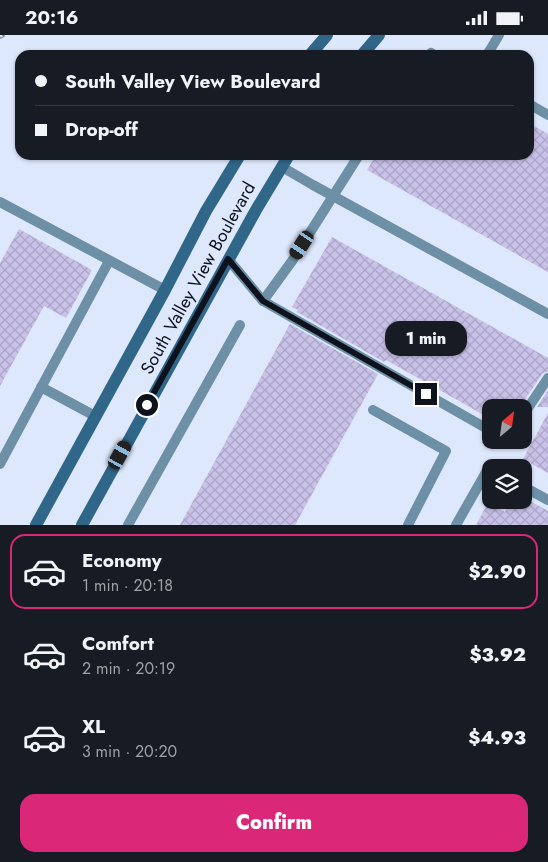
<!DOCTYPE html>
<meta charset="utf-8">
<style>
:root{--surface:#171b24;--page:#20242c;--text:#f1f3f6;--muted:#9ea1a6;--line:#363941;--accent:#db2777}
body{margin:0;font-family:Jost,sans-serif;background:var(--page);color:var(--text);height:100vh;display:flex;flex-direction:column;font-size:19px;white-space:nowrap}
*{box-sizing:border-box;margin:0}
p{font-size:16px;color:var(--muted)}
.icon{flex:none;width:28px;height:28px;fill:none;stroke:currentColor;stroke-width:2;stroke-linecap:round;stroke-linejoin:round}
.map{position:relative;height:490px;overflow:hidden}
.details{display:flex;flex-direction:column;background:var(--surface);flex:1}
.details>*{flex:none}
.top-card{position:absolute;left:15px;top:15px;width:519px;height:110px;border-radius:15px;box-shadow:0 1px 4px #0004;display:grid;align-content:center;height:110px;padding:0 20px;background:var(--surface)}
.needle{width:32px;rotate:29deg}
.buttons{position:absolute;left:482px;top:364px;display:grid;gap:10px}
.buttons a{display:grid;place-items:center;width:50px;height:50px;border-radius:10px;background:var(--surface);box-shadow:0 1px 4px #0004;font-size:25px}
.end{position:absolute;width:22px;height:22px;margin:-11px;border:6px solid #0d121d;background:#fff;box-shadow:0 0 0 2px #fff}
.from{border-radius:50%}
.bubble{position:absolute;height:35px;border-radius:15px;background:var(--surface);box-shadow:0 1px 4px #0004;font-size:16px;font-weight:800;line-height:35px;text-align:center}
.car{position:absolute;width:15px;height:30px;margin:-15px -8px;border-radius:6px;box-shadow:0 0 4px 1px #0007;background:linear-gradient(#222 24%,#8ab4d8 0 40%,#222 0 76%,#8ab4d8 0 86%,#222 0)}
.top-card b{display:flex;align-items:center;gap:18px;height:48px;font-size:19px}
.top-card b+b{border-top:1px solid var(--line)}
.top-card i{width:12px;height:12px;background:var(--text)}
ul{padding:9px 0 0;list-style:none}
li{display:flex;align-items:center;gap:15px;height:75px;margin:0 10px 8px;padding:0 10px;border:2px solid transparent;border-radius:15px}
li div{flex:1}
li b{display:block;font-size:19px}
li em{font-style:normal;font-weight:800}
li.on{border-color:var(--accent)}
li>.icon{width:45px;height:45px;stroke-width:1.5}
.button{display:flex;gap:10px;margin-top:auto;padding:10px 20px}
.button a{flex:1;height:58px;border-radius:15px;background:var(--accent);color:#fff;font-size:20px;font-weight:800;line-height:58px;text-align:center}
.status{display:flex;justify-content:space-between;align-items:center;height:35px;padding:0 25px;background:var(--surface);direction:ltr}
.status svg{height:14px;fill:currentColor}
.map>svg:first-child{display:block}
.building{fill:url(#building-cross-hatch)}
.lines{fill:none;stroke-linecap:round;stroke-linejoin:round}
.lane{stroke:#6e90a7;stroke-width:10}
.secondary{stroke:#306687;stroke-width:12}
.rail-casing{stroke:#78808f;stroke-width:5.5}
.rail{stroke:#dee8fc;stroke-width:4;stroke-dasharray:11;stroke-linecap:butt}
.route{stroke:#0d121d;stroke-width:6}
.labels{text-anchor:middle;stroke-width:4;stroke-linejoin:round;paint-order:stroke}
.street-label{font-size:18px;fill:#0d121d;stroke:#dee8fc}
</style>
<div class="status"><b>20:16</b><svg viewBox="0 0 49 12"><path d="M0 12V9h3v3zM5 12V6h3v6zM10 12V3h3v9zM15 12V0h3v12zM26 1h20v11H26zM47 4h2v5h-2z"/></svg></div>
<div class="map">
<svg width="548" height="490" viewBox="0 0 548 490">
<defs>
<pattern id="building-cross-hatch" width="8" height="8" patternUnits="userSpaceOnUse" patternTransform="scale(1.25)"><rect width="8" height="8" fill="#c9c1e8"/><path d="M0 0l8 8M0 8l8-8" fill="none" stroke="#aba5c7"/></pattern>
</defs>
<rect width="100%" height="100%" fill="#dee8fc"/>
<g class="building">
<polygon points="529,88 548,99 548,237 367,135 376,120 529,120"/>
<polygon points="19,194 92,235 66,283 44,271 0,351 0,228"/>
<polygon points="332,202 548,323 548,336 542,339 520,372 491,372 491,384 386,325 384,327 297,277 298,275 292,272"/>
<polygon points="290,289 378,339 295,490 180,490"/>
<polygon points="548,355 548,372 537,372"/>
<polygon points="548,378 548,438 523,424"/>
<polygon points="512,465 528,465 548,476 548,490 476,490 488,468 505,477"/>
</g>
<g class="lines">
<g class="lane">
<polyline points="429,20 431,18 434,20"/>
<polyline points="487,20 499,0"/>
<polyline points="529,69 548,80"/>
<polyline points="282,132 313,150 548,279"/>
<polyline points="0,167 165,255"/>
<polyline points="228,224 263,266 491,396"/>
<polyline points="263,266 292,226 359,120"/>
<polyline points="41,352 95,381"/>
<polyline points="373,375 446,416 408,490"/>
<polyline points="524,379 548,343"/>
<polyline points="506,405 507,405"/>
<polyline points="0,429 109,226"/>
<polyline points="524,452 548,465"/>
<polyline points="128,490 240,290"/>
<polyline points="456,490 489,432 491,434"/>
</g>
<g class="secondary">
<polyline points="310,20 327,0"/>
<polyline points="362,20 379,0"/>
<polyline points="36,490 165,255 206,176 240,120"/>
<polyline points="82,490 256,175 289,120"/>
</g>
<g class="rail-casing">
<polyline id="rail" points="0,1 2,0"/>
</g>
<use href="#rail" class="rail"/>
</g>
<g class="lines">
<polyline class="route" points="147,370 228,224 263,266 426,359"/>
</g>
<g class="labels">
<g class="street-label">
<text transform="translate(198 243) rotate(-61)" y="6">South Valley View Boulevard</text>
</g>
</g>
</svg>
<div class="buttons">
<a><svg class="needle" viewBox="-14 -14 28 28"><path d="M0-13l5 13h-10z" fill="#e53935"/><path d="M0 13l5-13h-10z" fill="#9ea1a6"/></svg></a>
<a><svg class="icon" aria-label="layers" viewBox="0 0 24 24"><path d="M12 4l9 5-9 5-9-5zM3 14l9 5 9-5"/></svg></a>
</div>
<i class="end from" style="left:147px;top:370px"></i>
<i class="end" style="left:426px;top:359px"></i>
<div class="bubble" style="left:385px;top:286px;width:82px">1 min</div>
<i class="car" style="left:302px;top:210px;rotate:213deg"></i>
<i class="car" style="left:120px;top:420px;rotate:29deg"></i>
<div class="top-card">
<b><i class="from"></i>South Valley View Boulevard</b>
<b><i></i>Drop-off</b>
</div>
</div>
<section class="details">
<ul>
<li class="on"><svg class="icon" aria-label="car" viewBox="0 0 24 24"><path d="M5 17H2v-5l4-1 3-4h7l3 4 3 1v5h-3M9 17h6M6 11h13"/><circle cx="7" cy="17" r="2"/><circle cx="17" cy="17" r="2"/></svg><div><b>Economy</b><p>1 min · 20:18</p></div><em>$2.90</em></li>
<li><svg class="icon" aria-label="car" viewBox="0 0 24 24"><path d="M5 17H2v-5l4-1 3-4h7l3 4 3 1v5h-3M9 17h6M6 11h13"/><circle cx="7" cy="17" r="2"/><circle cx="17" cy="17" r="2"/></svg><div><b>Comfort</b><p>2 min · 20:19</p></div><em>$3.92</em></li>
<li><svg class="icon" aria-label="car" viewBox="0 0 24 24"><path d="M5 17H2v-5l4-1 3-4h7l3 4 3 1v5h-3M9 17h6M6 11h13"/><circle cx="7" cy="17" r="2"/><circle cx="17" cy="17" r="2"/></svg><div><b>XL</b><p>3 min · 20:20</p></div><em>$4.93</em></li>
</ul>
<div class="button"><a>Confirm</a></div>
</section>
